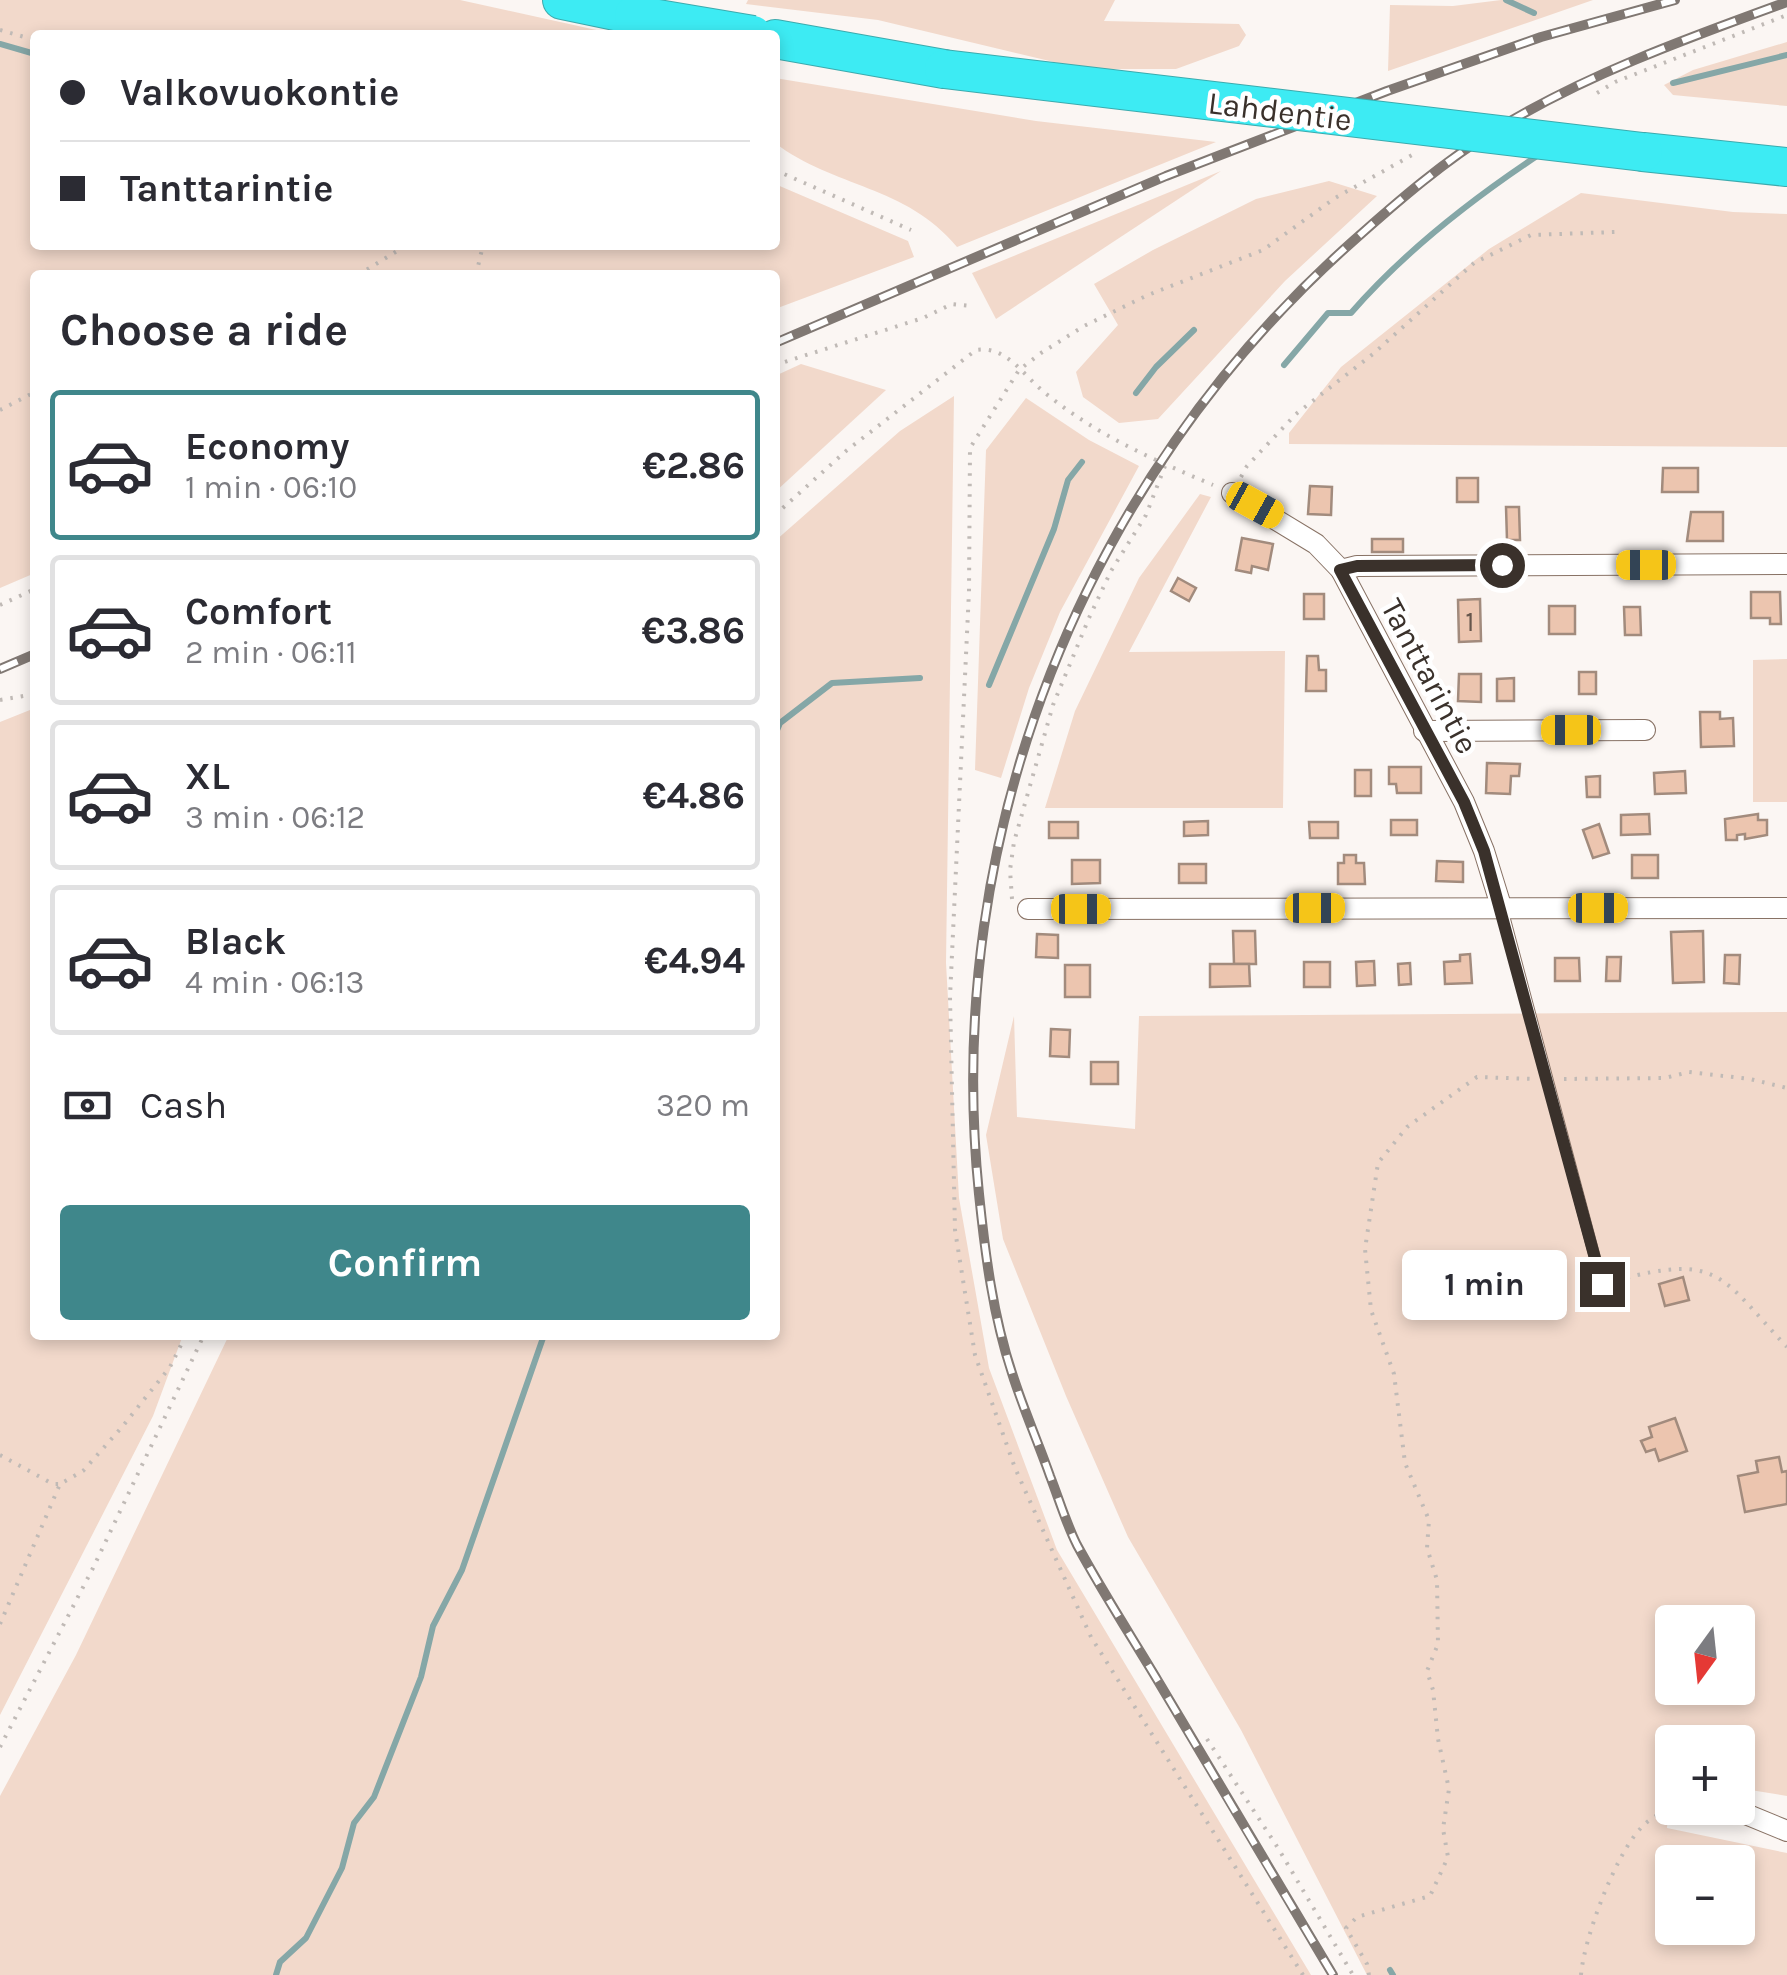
<!DOCTYPE html>
<meta charset="utf-8">
<style>
:root{--surface:#fff;--page:#f2f2f3;--text:#2b2b33;--muted:#7c7c81;--line:#e1e1e2;--accent:#3f878b}
body{margin:0;font-family:Karla,sans-serif;background:var(--page);color:var(--text);height:100vh;display:flex;flex-direction:column;font-size:38px;white-space:nowrap}
*{box-sizing:border-box;margin:0}
p{font-size:32px;color:var(--muted)}
.icon{flex:none;width:55px;height:55px;fill:none;stroke:currentColor;stroke-width:2;stroke-linecap:round;stroke-linejoin:round}
.map{position:relative;flex:1;overflow:hidden}
.details{position:absolute;left:30px;top:270px;width:750px;height:1070px;display:flex;flex-direction:column;background:var(--surface);border-radius:10px;box-shadow:0 5px 15px #0003}
.details>*{flex:none}
.top-card{position:absolute;left:30px;top:30px;width:750px;height:220px;border-radius:10px;box-shadow:0 5px 15px #0003;display:grid;align-content:center;height:220px;padding:0 30px;background:var(--surface)}
.needle{width:65px;rotate:195deg}
.buttons{position:absolute;left:1655px;top:1605px;display:grid;gap:20px}
.buttons a{display:grid;place-items:center;width:100px;height:100px;border-radius:10px;background:var(--surface);box-shadow:0 5px 15px #0003;font-size:50px}
.end{position:absolute;width:45px;height:45px;margin:-22px;border:12px solid #3a312b;background:#fff;box-shadow:0 0 0 5px #fff}
.from{border-radius:50%}
.bubble{position:absolute;height:70px;border-radius:10px;background:var(--surface);box-shadow:0 5px 15px #0003;font-size:32px;font-weight:700;line-height:70px;text-align:center}
.car{position:absolute;width:30px;height:60px;margin:-30px -15px;border-radius:12px;box-shadow:0 0 8px 2px #0007;background:linear-gradient(#f5c518 24%,#345 0 40%,#f5c518 0 76%,#345 0 86%,#f5c518 0)}
.top-card b{display:flex;align-items:center;gap:35px;height:95px;font-size:38px}
.top-card b+b{border-top:2px solid var(--line)}
.top-card i{width:25px;height:25px;background:var(--text)}
ul{padding:0;list-style:none}
li{display:flex;align-items:center;gap:30px;height:150px;margin:0 20px 15px;padding:0 10px;border:5px solid var(--line);border-radius:10px}
li div{flex:1}
li b{display:block;font-size:38px}
li em{font-style:normal;font-weight:700}
li.active{border-color:var(--accent)}
li>.icon{width:90px;height:90px;stroke-width:1.5}
h2{padding:0 30px;font-size:45px;line-height:120px}
.pay{display:flex;align-items:center;gap:25px;height:110px;padding:0 30px;font-size:38px}
.pay p{margin-inline-start:auto}
.button{display:flex;gap:20px;margin-top:auto;padding:20px 30px}
.button a{flex:1;height:115px;border-radius:10px;background:var(--accent);color:#fff;font-size:40px;font-weight:700;line-height:115px;text-align:center}
.map>svg:first-child{display:block}
.green{fill:#f2d9cb;fill-rule:evenodd}
.lines{fill:none;stroke-linecap:round;stroke-linejoin:round}
.stream{stroke:#85a7a7;stroke-width:6}
.building{fill:#ecc5af;stroke:#a28b7d;stroke-width:2.5}
.lane-casing{stroke:#887265;stroke-width:12}
.street-casing{stroke:#887265;stroke-width:22}
.highway-casing{stroke:#3caaad;stroke-width:40}
.path{stroke:#c0bab6;stroke-width:4;stroke-dasharray:2.5 8;stroke-linecap:butt}
.lane{stroke:#fff;stroke-width:10}
.street{stroke:#fff;stroke-width:20}
.highway{stroke:#3debf3;stroke-width:38}
.rail-casing{stroke:#807873;stroke-width:10}
.rail{stroke:#fff;stroke-width:6;stroke-dasharray:19;stroke-linecap:butt}
.highway-bridge-casing{stroke:#3caaad;stroke-width:40;stroke-linecap:butt}
.highway-bridge{stroke:#3debf3;stroke-width:38}
.route{stroke:#3a312b;stroke-width:12}
.labels{text-anchor:middle;stroke-width:9;stroke-linejoin:round;paint-order:stroke}
.number-label{font-size:28px;fill:#66564c}
.street-label{font-size:32px;fill:#3a312b;stroke:#fff}
</style>
<div class="map">
<svg width="1787" height="1975" viewBox="0 0 1787 1975">
<rect width="100%" height="100%" fill="#fbf6f3"/>
<g class="green">
<polygon points="0,0 460,0 619,35 35,35 35,245 775,245 775,184 908,241 914,257 775,309 775,275 35,275 35,573 0,588"/>
<polygon points="748,0 1115,0 1104,21 1239,24 1246,35 1239,46 1176,69 1083,69 878,20 746,4"/>
<polygon points="1501,0 1593,0 1388,71 1390,5 1453,6"/>
<polygon points="1787,42 1787,106 1673,95 1664,85 1693,70"/>
<path d="M775,78L1036,121L1216,142L957,247C906,185 834,188 775,143Z"/>
<polygon points="1221,171 996,319 972,273"/>
<polygon points="1329,181 1377,196 1285,281 1158,419 1119,423 1083,397 1076,372 1118,325 1094,284 1153,250 1256,199"/>
<polygon points="1581,193 1733,212 1787,214 1787,447 1289,444 1289,433 1341,367 1489,249"/>
<polygon points="801,364 886,390 775,492 775,376"/>
<polygon points="954,396 946,963 959,1198 989,1368 1057,1550 1311,1975 0,1975 0,1796 76,1655 229,1335 775,1335 775,541 900,431"/>
<polygon points="1026,398 1089,440 1139,466 1060,612 1029,688 1001,778 975,770 986,450"/>
<polygon points="1200,494 1211,497 1129,652 1285,651 1283,808 1045,808 1075,711 1139,578"/>
<polygon points="1787,659 1787,802 1753,802 1753,660"/>
<polygon points="35,708 35,1335 183,1335 153,1416 0,1715 0,722"/>
<path d="M1787,1012V1796L1738,1788V1742H1672L1667,1828L1787,1853V1975H1367L1241,1730L1128,1537L1066,1396L1003,1239L986,1135L1014,1016L1017,1117L1135,1129L1139,1016ZM1672,1622H1738V1688H1672ZM1672,1862H1738V1928H1672Z"/>
</g>
<g class="lines">
<g class="stream">
<polyline points="1506,0 1534,13"/>
<polyline points="0,44 35,54"/>
<polyline points="1673,83 1787,55"/>
<path d="M1284,365L1328,313H1351C1404,252 1472,199 1540,154"/>
<polyline points="1136,393 1156,367 1194,330"/>
<polyline points="989,685 1054,529 1068,480 1082,462"/>
<polyline points="775,735 780,723 832,683 920,678"/>
<polyline points="1390,1970 1393,1975"/>
<polyline points="276,1975 280,1962 306,1938 342,1868 354,1823 374,1797 421,1677 433,1626 462,1570 544,1335"/>
</g>
</g>
<g class="building">
<polygon points="1663,468 1698,468 1698,492 1662,492"/>
<rect x="1457" y="478" width="21" height="24"/>
<polygon points="1310,486 1332,487 1331,515 1308,514"/>
<polygon points="1506,507 1519,507 1520,540 1507,540"/>
<polygon points="1691,512 1723,512 1723,541 1687,541"/>
<polygon points="1242,538 1273,544 1268,570 1252,566 1251,573 1236,570"/>
<rect x="1372" y="539" width="31" height="13"/>
<polygon points="1178,578 1196,588 1189,601 1171,591"/>
<polygon points="1751,592 1780,592 1781,624 1770,624 1770,618 1751,618"/>
<rect x="1304" y="594" width="20" height="25"/>
<polygon points="1480,599 1481,641 1459,642 1458,600"/>
<rect x="1549" y="606" width="26" height="28"/>
<polygon points="1624,607 1640,607 1641,635 1625,635"/>
<polygon points="1307,656 1318,656 1319,670 1326,670 1326,691 1306,691"/>
<rect x="1579" y="672" width="17" height="22"/>
<polygon points="1459,674 1481,674 1481,702 1458,701"/>
<polygon points="1514,678 1514,701 1497,701 1497,679"/>
<polygon points="1700,712 1720,712 1720,719 1733,718 1734,746 1701,747"/>
<polygon points="1487,763 1520,764 1519,776 1511,776 1510,794 1486,793"/>
<polygon points="1389,767 1421,767 1421,793 1397,793 1396,784 1389,784"/>
<rect x="1355" y="770" width="16" height="26"/>
<polygon points="1685,771 1686,793 1655,794 1654,773"/>
<polygon points="1600,776 1600,797 1587,797 1586,777"/>
<polygon points="1649,814 1650,834 1621,835 1621,815"/>
<polygon points="1758,814 1758,820 1767,820 1767,835 1745,839 1745,834 1737,835 1737,840 1726,840 1725,819"/>
<rect x="1391" y="820" width="26" height="15"/>
<polygon points="1208,821 1208,835 1184,836 1184,822"/>
<rect x="1049" y="822" width="29" height="16"/>
<polygon points="1309,822 1338,822 1338,838 1310,838"/>
<polygon points="1599,824 1609,853 1593,858 1583,830"/>
<polygon points="1344,855 1356,855 1356,863 1364,863 1365,884 1338,884 1338,863 1344,863"/>
<rect x="1632" y="855" width="26" height="23"/>
<polygon points="1072,860 1100,860 1100,883 1072,884"/>
<polygon points="1437,861 1463,862 1463,882 1436,881"/>
<rect x="1179" y="864" width="27" height="19"/>
<polygon points="1233,931 1255,931 1256,964 1234,964"/>
<polygon points="1703,931 1704,982 1673,983 1671,932"/>
<polygon points="1037,934 1058,935 1058,958 1036,957"/>
<polygon points="1470,954 1472,983 1445,984 1444,962 1460,961 1460,955"/>
<polygon points="1725,955 1740,955 1739,984 1724,983"/>
<polygon points="1607,957 1621,957 1620,981 1606,981"/>
<polygon points="1555,958 1579,958 1580,981 1555,981"/>
<polygon points="1374,961 1375,985 1357,986 1356,962"/>
<rect x="1304" y="962" width="26" height="25"/>
<polygon points="1410,963 1411,984 1399,985 1398,964"/>
<polygon points="1210,964 1249,964 1250,986 1210,987"/>
<rect x="1065" y="965" width="25" height="32"/>
<polygon points="1051,1029 1070,1030 1069,1057 1050,1056"/>
<rect x="1091" y="1062" width="27" height="22"/>
<polygon points="1683,1277 1689,1300 1665,1306 1659,1284"/>
<polygon points="1675,1418 1687,1451 1659,1461 1655,1449 1646,1452 1641,1441 1652,1437 1649,1427"/>
<polygon points="1779,1457 1782,1472 1787,1471 1787,1504 1745,1512 1738,1476 1758,1472 1756,1461"/>
</g>
<g class="lines">
<g class="lane-casing">
<polyline id="lane" points="1502,908 1602,1284"/>
</g>
<g class="street-casing">
<g id="street">
<polyline points="1232,493 1316,544 1341,570 1464,802 1484,851 1501,906"/>
<polyline points="1341,570 1357,566 1787,564"/>
<polyline points="1424,731 1645,730"/>
<polyline points="1028,909 1787,908"/>
<polyline points="1720,1808 1736,1810 1787,1831"/>
</g>
</g>
<g class="highway-casing">
<g id="highway">
<polyline points="562,0 634,15"/>
<polyline points="775,39 944,69"/>
<polyline points="1643,152 1787,167"/>
</g>
</g>
<g class="path">
<polyline points="0,30 35,40"/>
<polyline points="1597,93 1615,82 1787,15"/>
<polyline points="775,170 911,230"/>
<polyline points="358,275 407,245"/>
<polyline points="476,275 483,245"/>
<polyline points="775,365 923,318 952,304 971,306"/>
<polyline points="0,410 35,392"/>
<polyline points="1241,477 1247,466 1296,414 1373,354 1474,263 1531,235 1615,232"/>
<path d="M775,515L846,451L976,350C1006,345 1023,375 1044,392C1096,435 1152,459 1213,485"/>
<polyline points="0,605 35,589"/>
<polyline points="0,700 35,694"/>
<polyline points="1012,899 1010,870 1014,842 1053,705 1089,618 1111,571 1146,515 1165,466"/>
<polyline points="1564,1079 1665,1078 1689,1072 1750,1079 1787,1088"/>
<path d="M1617,1280C1720,1253 1720,1276 1787,1347"/>
<polyline points="0,1455 53,1484 60,1484"/>
<polyline points="0,1624 60,1484 83,1471 122,1427 170,1367 186,1335"/>
<polyline points="1207,1739 1278,1848 1353,1975"/>
<polyline points="0,1747 93,1568 204,1335"/>
<polyline points="1303,1975 1091,1637 1015,1468 975,1355 955,1230 950,997 969,591 970,448 1019,370 1041,353 1084,326 1148,295 1263,250 1335,198 1414,154"/>
<polyline points="1369,1975 1367,1964 1346,1928 1357,1917 1430,1896 1448,1857 1443,1829 1449,1789 1438,1739 1433,1690 1427,1671 1438,1644 1437,1580 1427,1548 1429,1520 1405,1463 1394,1374 1371,1310 1365,1249 1378,1163 1407,1127 1477,1077 1534,1079"/>
<path d="M1581,1975C1584,1938 1615,1856 1640,1829C1648,1819 1662,1813 1672,1806"/>
</g>
<use href="#lane" class="lane"/>
<use href="#street" class="street"/>
<use href="#highway" class="highway"/>
<g class="rail-casing">
<g id="rail">
<polyline points="775,343 1166,176 1387,91 1541,37 1675,0"/>
<polyline points="0,669 35,654"/>
<path d="M1333,1975C1274,1877 1216,1779 1158,1681C1131,1636 1102,1591 1077,1545C1066,1523 1059,1499 1050,1476C1038,1442 1023,1408 1012,1373C993,1316 985,1253 979,1194C942,835 1083,481 1352,242C1397,202 1445,160 1497,129C1587,74 1688,38 1787,2"/>
</g>
</g>
<use href="#rail" class="rail"/>
<g class="highway-bridge-casing">
<g id="highway-bridge">
<polyline points="634,15 753,35"/>
<polyline points="944,69 1643,152"/>
</g>
</g>
<use href="#highway-bridge" class="highway-bridge"/>
</g>
<g class="lines">
<polyline class="route" points="1502,565 1357,566 1340,570 1464,802 1484,851 1602,1284"/>
</g>
<g class="labels">
<g class="number-label">
<text x="1470" y="631">1</text>
</g>
<g class="street-label">
<text transform="translate(1280 111) rotate(7)" y="11">Lahdentie</text>
<text transform="translate(1430 676) rotate(62)" y="11">Tanttarintie</text>
</g>
</g>
</svg>
<div class="buttons">
<a><svg class="needle" viewBox="-14 -14 28 28"><path d="M0-13l5 13h-10z" fill="#e53935"/><path d="M0 13l5-13h-10z" fill="#7c7c81"/></svg></a>
<a>+</a>
<a>−</a>
</div>
<i class="end from" style="left:1502px;top:565px"></i>
<i class="end" style="left:1602px;top:1284px"></i>
<div class="bubble" style="left:1402px;top:1250px;width:165px">1 min</div>
<i class="car" style="left:1255px;top:505px;rotate:119deg"></i>
<i class="car" style="left:1646px;top:565px;rotate:270deg"></i>
<i class="car" style="left:1571px;top:730px;rotate:270deg"></i>
<i class="car" style="left:1315px;top:908px;rotate:90deg"></i>
<i class="car" style="left:1598px;top:908px;rotate:90deg"></i>
<i class="car" style="left:1081px;top:909px;rotate:90deg"></i>
<div class="top-card">
<b><i class="from"></i>Valkovuokontie</b>
<b><i></i>Tanttarintie</b>
</div>
<section class="details">
<h2>Choose a ride</h2>
<ul>
<li class="active"><svg class="icon" aria-label="car" viewBox="0 0 24 24"><path d="M5 17H2v-5l4-1 3-4h7l3 4 3 1v5h-3M9 17h6M6 11h13"/><circle cx="7" cy="17" r="2"/><circle cx="17" cy="17" r="2"/></svg><div><b>Economy</b><p>1 min · 06:10</p></div><em>€2.86</em></li>
<li><svg class="icon" aria-label="car" viewBox="0 0 24 24"><path d="M5 17H2v-5l4-1 3-4h7l3 4 3 1v5h-3M9 17h6M6 11h13"/><circle cx="7" cy="17" r="2"/><circle cx="17" cy="17" r="2"/></svg><div><b>Comfort</b><p>2 min · 06:11</p></div><em>€3.86</em></li>
<li><svg class="icon" aria-label="car" viewBox="0 0 24 24"><path d="M5 17H2v-5l4-1 3-4h7l3 4 3 1v5h-3M9 17h6M6 11h13"/><circle cx="7" cy="17" r="2"/><circle cx="17" cy="17" r="2"/></svg><div><b>XL</b><p>3 min · 06:12</p></div><em>€4.86</em></li>
<li><svg class="icon" aria-label="car" viewBox="0 0 24 24"><path d="M5 17H2v-5l4-1 3-4h7l3 4 3 1v5h-3M9 17h6M6 11h13"/><circle cx="7" cy="17" r="2"/><circle cx="17" cy="17" r="2"/></svg><div><b>Black</b><p>4 min · 06:13</p></div><em>€4.94</em></li>
</ul>
<div class="pay"><svg class="icon" aria-label="cash" viewBox="0 0 24 24"><path d="M3 7h18v10H3z"/><circle cx="12" cy="12" r="2"/></svg>Cash<p>320 m</p></div>
<div class="button"><a>Confirm</a></div>
</section>
</div>
